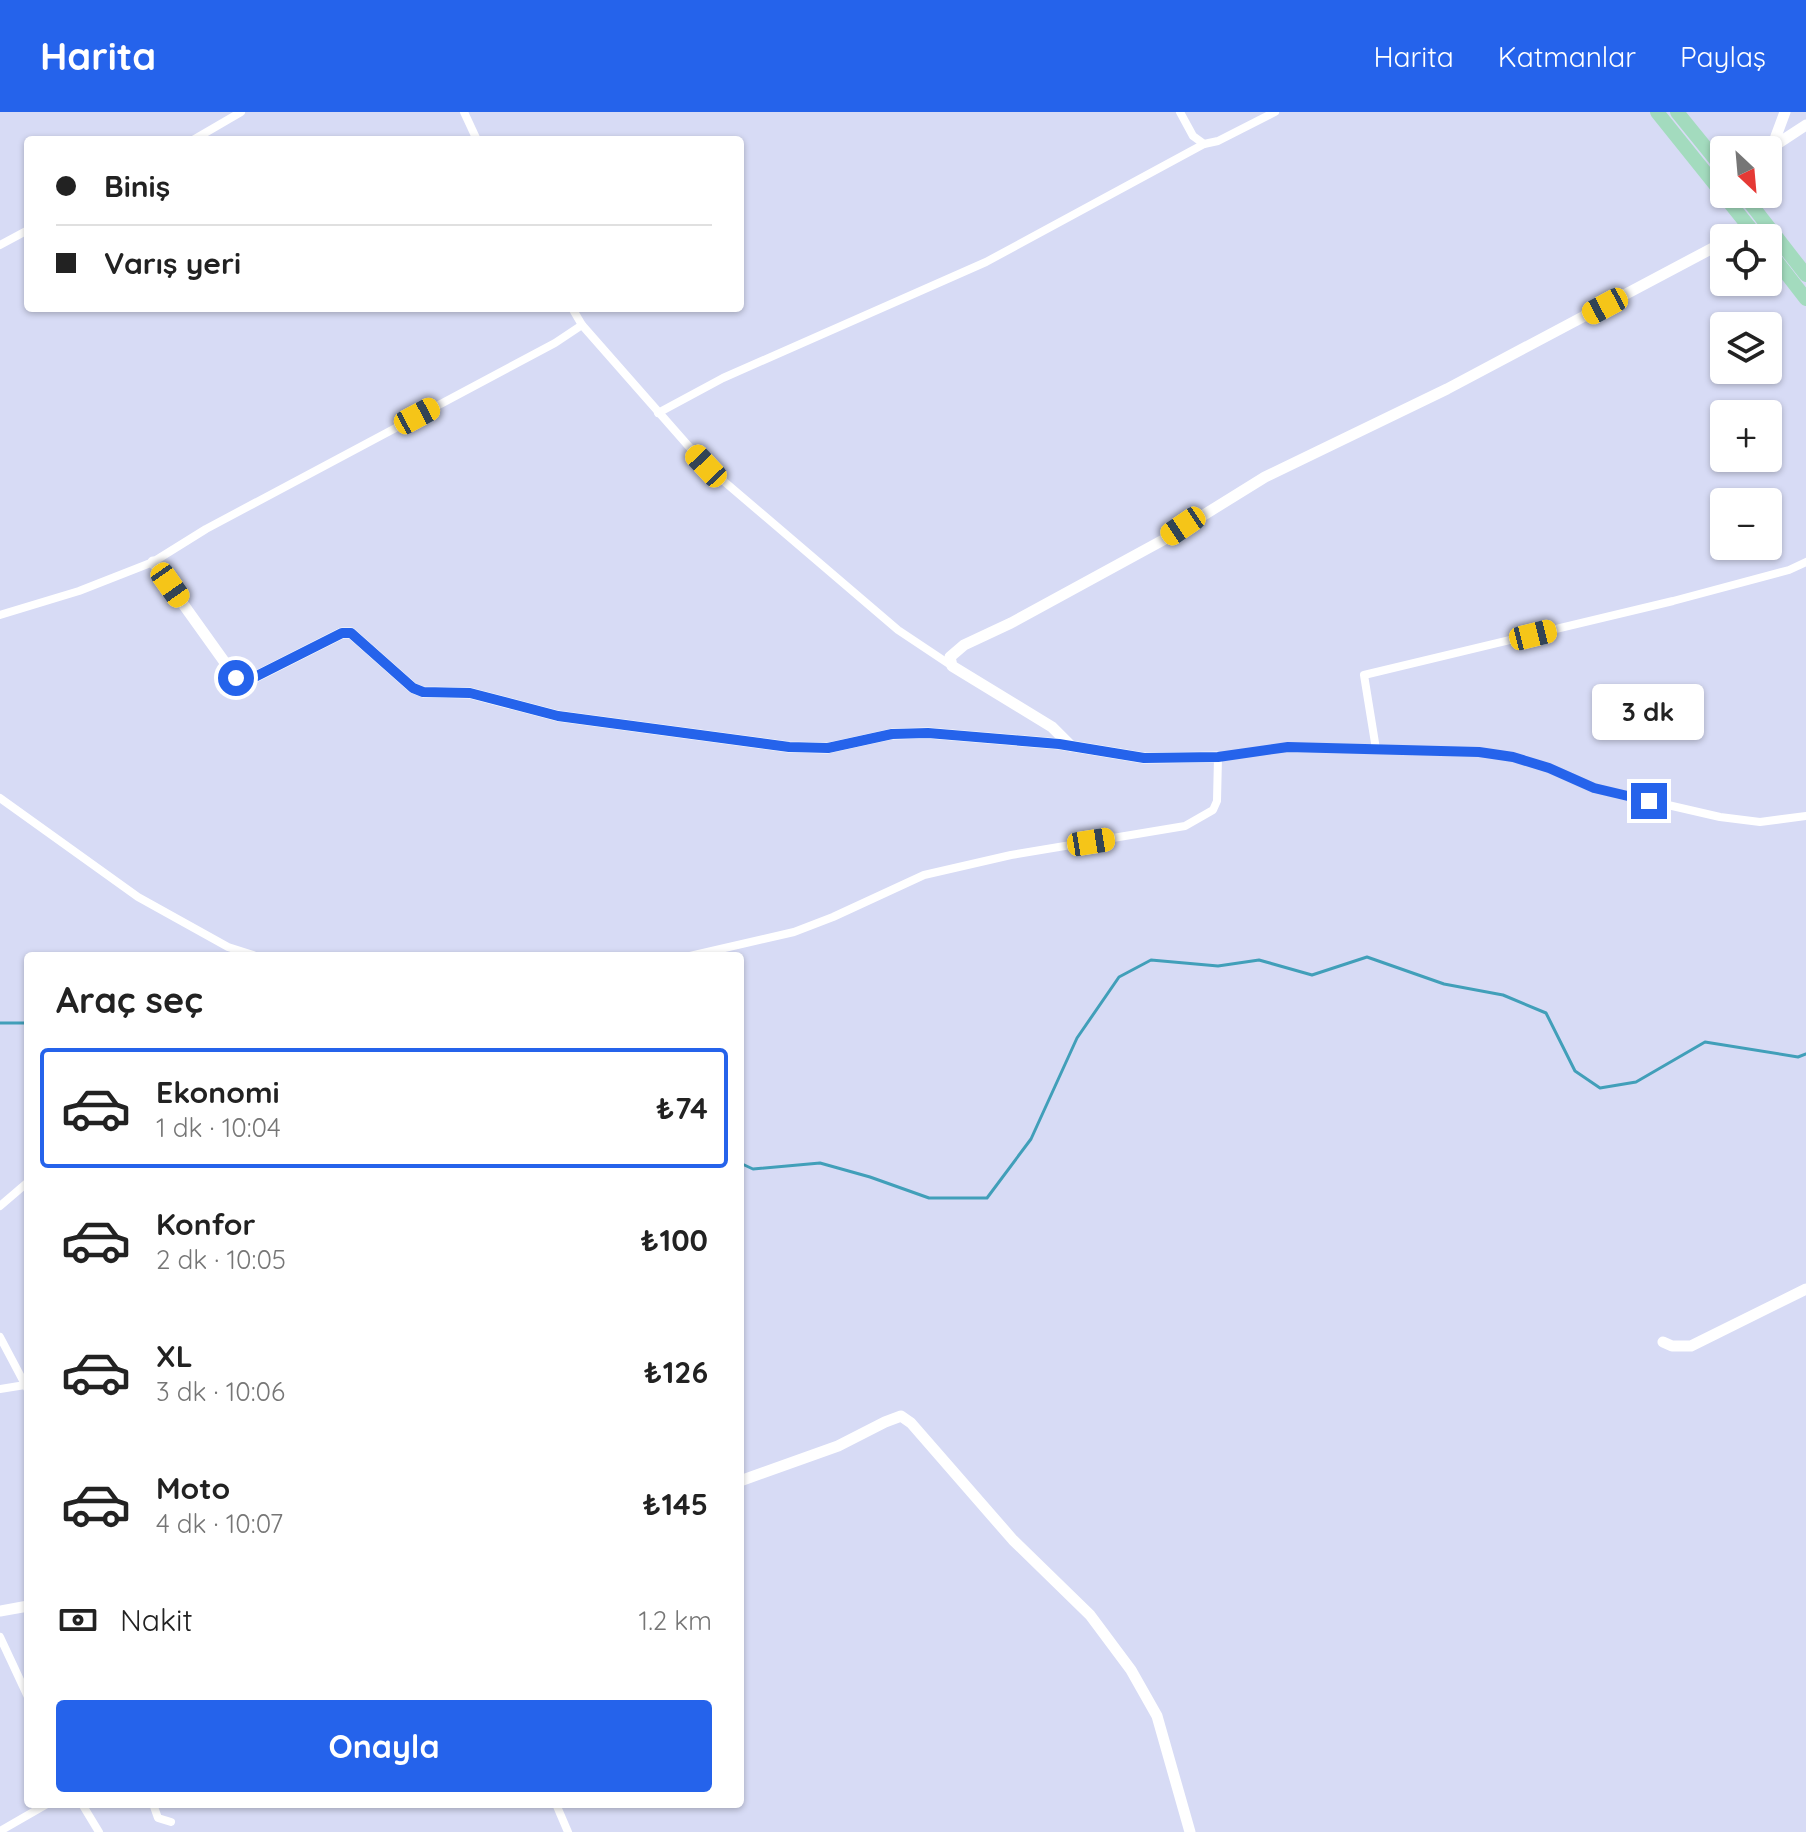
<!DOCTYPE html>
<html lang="tr">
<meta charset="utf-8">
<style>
:root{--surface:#fff;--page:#f2f2f2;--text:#222;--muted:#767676;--line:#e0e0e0;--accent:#2563eb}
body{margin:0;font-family:Quicksand,sans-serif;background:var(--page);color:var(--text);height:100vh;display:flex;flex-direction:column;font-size:30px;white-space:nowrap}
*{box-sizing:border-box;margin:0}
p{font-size:26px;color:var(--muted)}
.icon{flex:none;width:44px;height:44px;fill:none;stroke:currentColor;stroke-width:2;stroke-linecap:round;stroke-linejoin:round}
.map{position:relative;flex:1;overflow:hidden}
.sheet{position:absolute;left:24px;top:840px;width:720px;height:856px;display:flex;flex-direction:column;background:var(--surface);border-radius:8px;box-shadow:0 2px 6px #0004}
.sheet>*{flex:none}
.guide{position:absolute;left:24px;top:24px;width:720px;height:176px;border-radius:8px;box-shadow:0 2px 6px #0004;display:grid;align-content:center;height:176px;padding:0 32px;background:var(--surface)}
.needle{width:52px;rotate:154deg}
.fabs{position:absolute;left:1710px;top:24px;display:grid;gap:16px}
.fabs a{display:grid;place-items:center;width:72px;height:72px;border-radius:8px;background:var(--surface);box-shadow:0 2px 6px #0004;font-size:40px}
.end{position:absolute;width:36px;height:36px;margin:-18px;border:10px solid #2563eb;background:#fff;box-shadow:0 0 0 4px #fff}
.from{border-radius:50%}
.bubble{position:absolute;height:56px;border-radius:8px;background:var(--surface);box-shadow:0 2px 6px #0004;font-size:26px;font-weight:800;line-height:56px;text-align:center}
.car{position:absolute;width:24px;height:48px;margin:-24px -12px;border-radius:10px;box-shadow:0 0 6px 2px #0007;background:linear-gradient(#f5c518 24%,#345 0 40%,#f5c518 0 76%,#345 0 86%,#f5c518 0)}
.guide b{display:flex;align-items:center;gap:28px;height:76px;font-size:30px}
.guide b+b{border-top:2px solid var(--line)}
.guide i{width:20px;height:20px;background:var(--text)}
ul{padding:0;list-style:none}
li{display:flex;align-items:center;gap:24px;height:120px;margin:0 16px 12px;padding:0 16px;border:4px solid transparent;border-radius:8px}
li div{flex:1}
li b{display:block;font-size:30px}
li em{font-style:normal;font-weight:800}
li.current{border-color:var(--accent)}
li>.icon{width:72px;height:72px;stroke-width:1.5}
h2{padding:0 32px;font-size:36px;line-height:96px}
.pay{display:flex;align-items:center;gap:20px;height:88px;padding:0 32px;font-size:30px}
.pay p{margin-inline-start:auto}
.cta{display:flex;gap:16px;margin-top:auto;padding:16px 32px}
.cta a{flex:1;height:92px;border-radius:8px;background:var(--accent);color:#fff;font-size:32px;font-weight:800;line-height:92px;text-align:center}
header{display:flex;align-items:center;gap:48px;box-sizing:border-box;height:112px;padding:0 40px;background:var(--accent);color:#fff}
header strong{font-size:38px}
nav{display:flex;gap:44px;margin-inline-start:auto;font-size:28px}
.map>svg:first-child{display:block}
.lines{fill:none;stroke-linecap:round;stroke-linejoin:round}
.stream{stroke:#419fb9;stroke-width:3}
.minor{stroke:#fff;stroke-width:8}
.tertiary{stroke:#fff;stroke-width:11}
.primary{stroke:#a3dbbe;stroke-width:14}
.route{stroke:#2563eb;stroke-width:10}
</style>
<header>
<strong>Harita</strong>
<nav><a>Harita</a><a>Katmanlar</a><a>Paylaş</a></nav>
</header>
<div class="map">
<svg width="1806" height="1720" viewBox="0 0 1806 1720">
<rect width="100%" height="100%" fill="#d7dbf5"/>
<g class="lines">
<g class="stream">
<polyline points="0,911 28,911"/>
<polyline points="740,1051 753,1057 820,1051 870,1065 929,1086 987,1086 1031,1027 1077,926 1119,865 1151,848 1218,854 1259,848 1312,863 1367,845 1444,872 1503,883 1546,901 1575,959 1600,976 1636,970 1705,930 1798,945 1806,942"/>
</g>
<g class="minor">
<polyline points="464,0 477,28"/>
<polyline points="1180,0 1193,24 1204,32 1218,29 1275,0"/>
<polyline points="193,28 241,0"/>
<polyline points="0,133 28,118"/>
<polyline points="572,196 582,213 706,354 898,518 952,554"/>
<polyline points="658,301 723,266 986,150 1204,32"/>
<polyline points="0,503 79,479 153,450 206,417 555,231 582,213"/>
<polyline points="1376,637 1364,563 1673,489 1789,458 1806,450"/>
<polyline points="0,686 138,785 228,835 256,844"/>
<polyline points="690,844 794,820 833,805 924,763 1011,743 1185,714 1213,698 1217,689 1218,645 1288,635 1479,640 1513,645 1549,656 1594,676 1720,705 1760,710 1806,704"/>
<polyline points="0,1094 28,1070"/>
<polyline points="0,1225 28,1278"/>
<polyline points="0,1277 25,1273"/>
<polyline points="0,1525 28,1585"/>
<polyline points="82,1692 99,1720"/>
<polyline points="153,1692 158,1706 171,1710"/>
<polyline points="556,1692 568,1720"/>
<polyline points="0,1719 47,1692"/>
</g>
<g class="tertiary">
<polyline points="1772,35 1785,0"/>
<polyline points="1768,38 1806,13"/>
<polyline points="1731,126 1749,114"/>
<polyline points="153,450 236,566 247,569 342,521 351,521 413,576 423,580 470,581 558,604 789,635 828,636 892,622 928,621 1059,632 1144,646 1218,645"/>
<polyline points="1071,634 1052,615 952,554 950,545 964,533 1011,511 1165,427 1265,365 1447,277 1724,130"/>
<polyline points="1663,1230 1672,1234 1691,1234 1806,1177"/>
<polyline points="740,1369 838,1334 885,1310 901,1304 911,1311 1013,1428 1090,1503 1131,1558 1157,1604 1190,1720"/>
<polyline points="0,1499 28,1494"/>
</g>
<g class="primary">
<polyline points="1657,0 1758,126"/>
<polyline points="1677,0 1724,58"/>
<polyline points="1743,82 1806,163"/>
<polyline points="1768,138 1806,187"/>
</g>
</g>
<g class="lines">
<polyline class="route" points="236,566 247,569 342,521 351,521 413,576 423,580 470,581 558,604 789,635 828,636 892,622 928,621 1059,632 1144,646 1218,645 1288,635 1479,640 1513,645 1549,656 1594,676 1649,689"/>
</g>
</svg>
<div class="fabs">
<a><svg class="needle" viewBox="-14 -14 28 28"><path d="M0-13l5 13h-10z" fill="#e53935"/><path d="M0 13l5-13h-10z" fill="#767676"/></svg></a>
<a><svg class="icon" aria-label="locate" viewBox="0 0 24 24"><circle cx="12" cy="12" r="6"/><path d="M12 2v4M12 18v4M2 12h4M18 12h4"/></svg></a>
<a><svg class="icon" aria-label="layers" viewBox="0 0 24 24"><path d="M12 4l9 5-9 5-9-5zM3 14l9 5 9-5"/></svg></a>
<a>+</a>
<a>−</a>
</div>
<i class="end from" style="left:236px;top:566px"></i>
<i class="end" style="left:1649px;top:689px"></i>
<div class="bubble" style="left:1592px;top:572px;width:112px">3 dk</div>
<i class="car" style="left:1605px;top:194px;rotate:242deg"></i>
<i class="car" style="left:417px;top:304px;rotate:62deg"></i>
<i class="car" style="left:706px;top:354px;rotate:317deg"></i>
<i class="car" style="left:1183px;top:414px;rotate:236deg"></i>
<i class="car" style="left:170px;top:473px;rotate:145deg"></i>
<i class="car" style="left:1533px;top:523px;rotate:76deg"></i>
<i class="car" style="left:1091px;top:730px;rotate:81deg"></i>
<div class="guide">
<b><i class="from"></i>Biniş</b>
<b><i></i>Varış yeri</b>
</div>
<section class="sheet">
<h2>Araç seç</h2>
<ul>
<li class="current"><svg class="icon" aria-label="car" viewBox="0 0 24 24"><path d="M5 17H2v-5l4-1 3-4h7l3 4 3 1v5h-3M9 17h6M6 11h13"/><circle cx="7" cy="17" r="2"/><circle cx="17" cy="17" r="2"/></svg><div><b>Ekonomi</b><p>1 dk · 10:04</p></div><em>₺74</em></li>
<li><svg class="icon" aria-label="car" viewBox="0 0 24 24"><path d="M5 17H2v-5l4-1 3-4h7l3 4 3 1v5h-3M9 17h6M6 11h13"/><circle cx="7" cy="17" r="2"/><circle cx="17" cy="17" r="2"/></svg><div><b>Konfor</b><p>2 dk · 10:05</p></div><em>₺100</em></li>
<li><svg class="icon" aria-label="car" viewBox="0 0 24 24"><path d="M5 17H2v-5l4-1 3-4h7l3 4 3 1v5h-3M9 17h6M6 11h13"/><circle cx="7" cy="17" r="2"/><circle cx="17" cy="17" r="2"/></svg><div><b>XL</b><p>3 dk · 10:06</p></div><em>₺126</em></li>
<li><svg class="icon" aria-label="car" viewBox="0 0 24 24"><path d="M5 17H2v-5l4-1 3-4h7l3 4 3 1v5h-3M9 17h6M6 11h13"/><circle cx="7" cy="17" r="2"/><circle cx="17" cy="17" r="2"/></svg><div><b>Moto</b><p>4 dk · 10:07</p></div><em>₺145</em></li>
</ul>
<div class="pay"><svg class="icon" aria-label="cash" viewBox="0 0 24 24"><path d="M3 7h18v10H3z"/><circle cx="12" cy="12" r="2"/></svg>Nakit<p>1.2 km</p></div>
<div class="cta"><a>Onayla</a></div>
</section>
</div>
